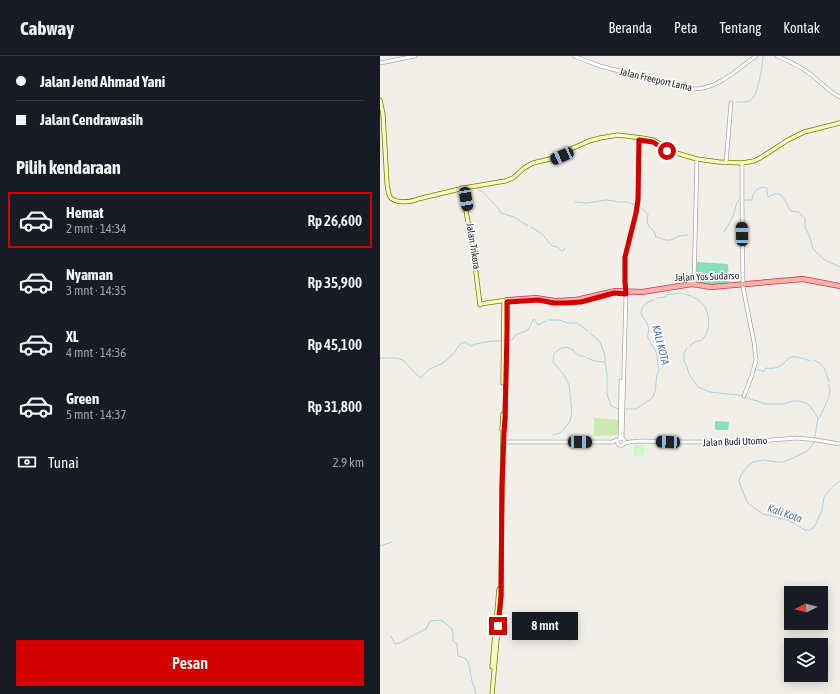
<!DOCTYPE html>
<html lang="id">
<meta charset="utf-8">
<style>
:root{--surface:#171b24;--page:#242831;--text:#f1f3f6;--muted:#9ea1a6;--line:#363941;--accent:#d40000}
body{margin:0;font-family:"Asap Condensed",sans-serif;background:var(--page);color:var(--text);height:100vh;display:flex;flex-direction:column;font-size:15px;white-space:nowrap}
*{box-sizing:border-box;margin:0}
p{font-size:13px;color:var(--muted)}
.icon{flex:none;width:22px;height:22px;fill:none;stroke:currentColor;stroke-width:2;stroke-linecap:round;stroke-linejoin:round}
.map{position:relative;flex:1;overflow:hidden}
.drawer{display:flex;flex-direction:column;background:var(--surface);width:380px}
.drawer>*{flex:none}
.hud{display:grid;align-content:center;height:88px;padding:0 16px;background:var(--surface)}
.needle{width:26px;rotate:264deg}
.fabs{position:absolute;left:404px;top:530px;display:grid;gap:8px}
.fabs a{display:grid;place-items:center;width:44px;height:44px;border-radius:0px;background:var(--surface);box-shadow:0 2px 10px #0003;font-size:20px}
.end{position:absolute;width:18px;height:18px;margin:-9px;border:5px solid #d40000;background:#fff;box-shadow:0 0 0 2px #fff}
.from{border-radius:50%}
.bubble{position:absolute;height:28px;border-radius:0px;background:var(--surface);box-shadow:0 2px 10px #0003;font-size:13px;font-weight:600;line-height:28px;text-align:center}
.car{position:absolute;width:12px;height:24px;margin:-12px -6px;border-radius:5px;box-shadow:0 0 3px 1px #0007;background:linear-gradient(#222 24%,#8ab4d8 0 40%,#222 0 76%,#8ab4d8 0 86%,#222 0)}
.hud b{display:flex;align-items:center;gap:14px;height:38px;font-size:15px}
.hud b+b{border-top:1px solid var(--line)}
.hud i{width:10px;height:10px;background:var(--text)}
ul{padding:0;list-style:none}
li{display:flex;align-items:center;gap:12px;height:56px;margin:0 8px 6px;padding:0 8px;border:2px solid transparent;border-radius:0px}
li div{flex:1}
li b{display:block;font-size:15px}
li em{font-style:normal;font-weight:600}
li.on{border-color:var(--accent)}
li>.icon{width:36px;height:36px;stroke-width:1.5}
h2{padding:0 16px;font-size:18px;line-height:48px}
.pay{display:flex;align-items:center;gap:10px;height:44px;padding:0 16px;font-size:15px}
.pay p{margin-inline-start:auto}
.cta{display:flex;gap:8px;margin-top:auto;padding:8px 16px}
.cta a{flex:1;height:46px;border-radius:0px;background:var(--accent);color:#fff;font-size:16px;font-weight:600;line-height:46px;text-align:center}
header{display:flex;align-items:center;gap:24px;box-sizing:border-box;height:56px;padding:0 20px;background:var(--surface);border-bottom:1px solid var(--line)}
header strong{font-size:19px}
nav{display:flex;gap:22px;margin-inline-start:auto;font-size:14px}
main{display:flex;flex:1;min-height:0}
.map>svg:first-child{display:block}
.grass{fill:#cdebb0}
.park{fill:#c8facc}
.pitch{fill:#88e0be}
.lines{fill:none;stroke-linecap:round;stroke-linejoin:round}
.stream{stroke:#aad3df;stroke-width:1}
.tertiary-casing{stroke:#a9a9a9;stroke-width:4.5}
.secondary-casing{stroke:#707d05;stroke-width:5}
.trunk-casing{stroke:#dc2a67;stroke-width:6}
.tertiary{stroke:#fff;stroke-width:3}
.secondary{stroke:#f7fabf;stroke-width:3.5}
.trunk{stroke:#f2b4a3;stroke-width:4.5}
.route{stroke:#d40000;stroke-width:5}
.labels{text-anchor:middle;stroke-width:3;stroke-linejoin:round;paint-order:stroke}
.street-label{font-size:10px;fill:#222;stroke:#fff}
.water-label{font-size:11px;font-style:italic;fill:#4a7aab;stroke:#fff}
</style>
<header>
<strong>Cabway</strong>
<nav><a>Beranda</a><a>Peta</a><a>Tentang</a><a>Kontak</a></nav>
</header>
<main>
<section class="drawer">
<div class="hud">
<b><i class="from"></i>Jalan Jend Ahmad Yani</b>
<b><i></i>Jalan Cendrawasih</b>
</div>
<h2>Pilih kendaraan</h2>
<ul>
<li class="on"><svg class="icon" aria-label="car" viewBox="0 0 24 24"><path d="M5 17H2v-5l4-1 3-4h7l3 4 3 1v5h-3M9 17h6M6 11h13"/><circle cx="7" cy="17" r="2"/><circle cx="17" cy="17" r="2"/></svg><div><b>Hemat</b><p>2 mnt · 14:34</p></div><em>Rp 26,600</em></li>
<li><svg class="icon" aria-label="car" viewBox="0 0 24 24"><path d="M5 17H2v-5l4-1 3-4h7l3 4 3 1v5h-3M9 17h6M6 11h13"/><circle cx="7" cy="17" r="2"/><circle cx="17" cy="17" r="2"/></svg><div><b>Nyaman</b><p>3 mnt · 14:35</p></div><em>Rp 35,900</em></li>
<li><svg class="icon" aria-label="car" viewBox="0 0 24 24"><path d="M5 17H2v-5l4-1 3-4h7l3 4 3 1v5h-3M9 17h6M6 11h13"/><circle cx="7" cy="17" r="2"/><circle cx="17" cy="17" r="2"/></svg><div><b>XL</b><p>4 mnt · 14:36</p></div><em>Rp 45,100</em></li>
<li><svg class="icon" aria-label="car" viewBox="0 0 24 24"><path d="M5 17H2v-5l4-1 3-4h7l3 4 3 1v5h-3M9 17h6M6 11h13"/><circle cx="7" cy="17" r="2"/><circle cx="17" cy="17" r="2"/></svg><div><b>Green</b><p>5 mnt · 14:37</p></div><em>Rp 31,800</em></li>
</ul>
<div class="pay"><svg class="icon" aria-label="cash" viewBox="0 0 24 24"><path d="M3 7h18v10H3z"/><circle cx="12" cy="12" r="2"/></svg>Tunai<p>2.9 km</p></div>
<div class="cta"><a>Pesan</a></div>
</section>
<div class="map">
<svg width="460" height="638" viewBox="0 0 460 638">
<rect width="100%" height="100%" fill="#f2efe9"/>
<polygon class="grass" points="214,362 239,364 237,379 214,380"/>
<polygon class="park" points="254,389 265,389 264,399 254,400"/>
<g class="pitch">
<polygon points="317,206 348,208 349,229 331,230 316,225"/>
<polygon points="335,365 349,366 348,374 336,374 335,372"/>
</g>
<g class="lines">
<g class="stream">
<path d="M357,46C363,46 368,47 372,43C378,38 383,8 383,0"/>
<path d="M97,132L100,135H102C108,142 116,148 121,157L134,161L148,170"/>
<path d="M363,144H372C373,136 378,129 387,132V137L388,141L395,138H400C405,142 406,149 411,155L418,156L423,160L425,162V171L429,179L433,192L435,195L445,204L460,211"/>
<polyline points="195,146 207,147 226,144 235,145 237,146 247,146 255,149"/>
<polyline points="259,150 268,158 267,166 270,172 274,175 276,181 286,184 291,184 299,180 308,179"/>
<polyline points="151,171 162,178 172,190 178,191 181,195 183,195 185,192"/>
<polyline points="344,176 353,161 357,146 360,143"/>
<polyline points="277,242 286,241 286,239 300,237 311,240"/>
<polyline points="168,264 179,264 188,267 197,267 208,275"/>
<polyline points="210,277 220,286 225,299 225,308 227,316 227,338 231,350 239,353"/>
<polyline points="128,285 133,283 135,279 148,274 154,263 158,269 166,265"/>
<path d="M310,290C311,289 313,287 315,286C318,284 321,286 323,283C330,275 330,260 325,251C323,247 318,244 313,241"/>
<polyline points="307,292 304,297 304,305 307,311 309,318 318,331 330,336 358,339 373,344 378,345 385,348 404,348 412,345 418,345 426,347 430,350 438,362 434,386 431,391 427,395 413,402 403,406 396,406 384,404 373,406 367,411 361,419 359,425 360,428 367,446 370,449 383,458 408,464 425,474 429,474 433,472 436,468 442,454 444,441 454,429 460,425"/>
<polyline points="0,302 16,302 23,304 38,320 41,322 48,314 63,307 74,297 80,288 85,286 89,289 91,290 96,288 111,285 121,285"/>
<polyline points="207,302 215,305 224,306"/>
<path d="M433,304C444,307 446,316 449,326"/>
<path d="M376,313L382,315H384L386,312C393,313 398,312 404,307C406,305 408,302 411,301C417,300 425,303 430,305"/>
<polyline points="449,341 450,333 449,329"/>
<path d="M244,353H256L272,342L275,336L277,319L279,314C277,308 278,302 276,296C274,291 270,287 268,282C267,278 270,274 268,270C267,264 261,262 261,256C262,249 267,246 274,244"/>
<polyline points="438,363 440,361 448,343"/>
<path d="M173,379L180,377L185,372L190,365L192,356L189,329L184,319L173,306L174,298C179,292 186,289 193,294C194,295 196,298 198,299C200,300 202,300 205,301"/>
<polyline points="0,490 12,486"/>
<path d="M11,580L15,588L20,587L28,582L46,573L50,565L61,564C71,572 74,571 73,585L77,588L78,600L85,602C90,608 90,614 91,621C92,627 95,632 96,638"/>
</g>
<g class="tertiary-casing">
<g id="tertiary">
<path d="M194,0L220,10L305,32C333,38 355,15 376,0"/>
<path d="M397,0C409,5 420,10 430,18C440,25 448,35 460,41"/>
<polyline points="0,7 35,0"/>
<polyline points="346,107 351,47"/>
<polyline points="362,143 362,107"/>
<polyline points="362,144 363,231 371,272 374,286 376,304 372,319 364,340"/>
<polyline points="314,228 317,103"/>
<polyline points="242,382 246,238 245,226 245,201 256,157 258,144 259,84"/>
<circle cx="241" cy="386" r="3.5"/>
<polyline points="240,383 241,325"/>
<polyline points="122,386 232,386 238,384"/>
<polyline points="244,387 250,386 261,385 307,386 366,386 417,382 436,384 460,388"/>
</g>
</g>
<g class="secondary-casing">
<g id="secondary">
<path d="M0,44L3,58L7,128C8,132 8,137 10,141C15,148 32,146 38,143L84,132L125,125L133,122L144,112L153,107L170,103L191,93L209,85L220,82L238,79L262,82L273,84L296,97L317,103L339,106L362,107L374,105L380,102L408,84L424,76L460,67"/>
<polyline points="82,132 94,200 100,249"/>
<polyline points="100,248 127,244 127,255 125,363 123,377 122,431 121,540 112,638"/>
<polyline points="123,327 124,245"/>
<polyline points="122,373 123,358"/>
<polyline points="112,611 119,533"/>
</g>
</g>
<g class="trunk-casing">
<polyline id="trunk" points="127,244 156,242 175,245 196,244 235,235 262,236 312,228 331,231 423,223 460,230"/>
</g>
<use href="#tertiary" class="tertiary"/>
<use href="#secondary" class="secondary"/>
<use href="#trunk" class="trunk"/>
</g>
<g class="lines">
<polyline class="route" points="118,570 121,540 122,431 124,377 125,363 127,275 127,246 158,244 174,247 185,247 201,246 234,237 246,238 245,226 245,201 256,157 258,144 259,84 273,86 287,95"/>
</g>
<g class="labels">
<g class="street-label">
<text transform="translate(276 23) rotate(13)" y="4">Jalan Freeport Lama</text>
<text transform="translate(94 190) rotate(81)" y="4">Jalan Trikora</text>
<text transform="translate(327 220) rotate(-2)" y="4">Jalan Yos Sudarso</text>
<text transform="translate(355 385) rotate(-2)" y="4">Jalan Budi Utomo</text>
</g>
<g class="water-label">
<text transform="translate(281 289) rotate(76)" y="4">KALI KOTA</text>
<text transform="translate(405 457) rotate(19)" y="4">Kali Kota</text>
</g>
</g>
</svg>
<div class="fabs">
<a><svg class="needle" viewBox="-14 -14 28 28"><path d="M0-13l5 13h-10z" fill="#e53935"/><path d="M0 13l5-13h-10z" fill="#9ea1a6"/></svg></a>
<a><svg class="icon" aria-label="layers" viewBox="0 0 24 24"><path d="M12 4l9 5-9 5-9-5zM3 14l9 5 9-5"/></svg></a>
</div>
<i class="end from" style="left:287px;top:95px"></i>
<i class="end" style="left:118px;top:570px"></i>
<div class="bubble" style="left:132px;top:556px;width:66px">8 mnt</div>
<i class="car" style="left:182px;top:100px;rotate:246deg"></i>
<i class="car" style="left:86px;top:143px;rotate:170deg"></i>
<i class="car" style="left:362px;top:178px;rotate:359deg"></i>
<i class="car" style="left:200px;top:386px;rotate:91deg"></i>
<i class="car" style="left:288px;top:386px;rotate:272deg"></i>
</div>
</main>
